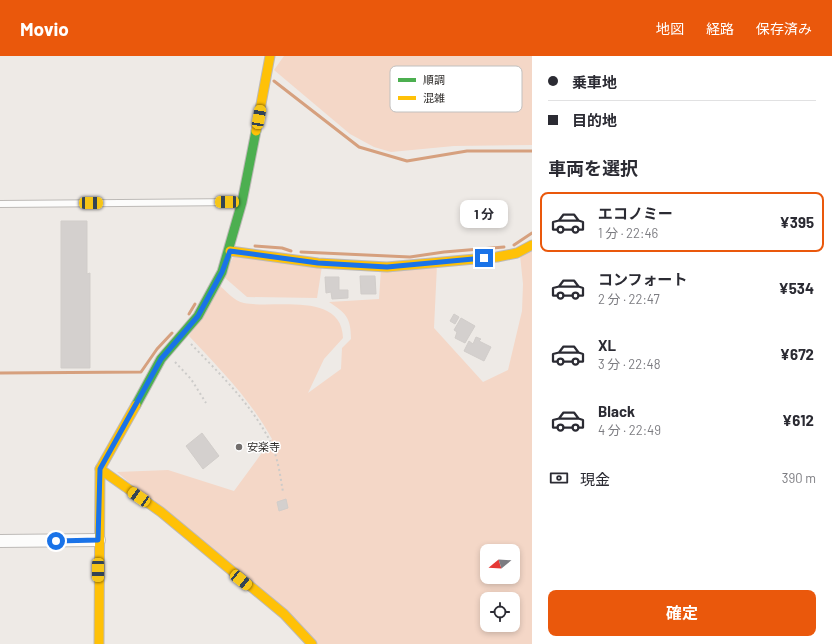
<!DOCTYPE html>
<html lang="ja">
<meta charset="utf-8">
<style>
:root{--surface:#fff;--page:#f2f2f3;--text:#2b2b33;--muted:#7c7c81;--line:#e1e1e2;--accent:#ea580c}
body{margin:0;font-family:Barlow,"Noto Sans JP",sans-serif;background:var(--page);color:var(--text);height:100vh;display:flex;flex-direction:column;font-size:15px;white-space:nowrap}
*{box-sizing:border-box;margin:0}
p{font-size:13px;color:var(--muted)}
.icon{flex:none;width:22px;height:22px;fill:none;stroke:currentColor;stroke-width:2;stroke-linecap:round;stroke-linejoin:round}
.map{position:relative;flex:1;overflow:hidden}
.details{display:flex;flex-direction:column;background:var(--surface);width:300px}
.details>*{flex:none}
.hud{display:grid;align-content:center;height:88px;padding:0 16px;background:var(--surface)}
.needle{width:26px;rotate:252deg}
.fabs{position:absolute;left:480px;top:488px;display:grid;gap:8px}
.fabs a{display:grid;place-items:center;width:40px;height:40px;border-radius:8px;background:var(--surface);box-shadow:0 2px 6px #0003;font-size:20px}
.end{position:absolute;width:18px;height:18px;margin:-9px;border:5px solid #1a73e8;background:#fff;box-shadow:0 0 0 2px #fff}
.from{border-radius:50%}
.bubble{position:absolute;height:28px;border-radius:8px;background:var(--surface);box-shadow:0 2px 6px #0003;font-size:13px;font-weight:700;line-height:28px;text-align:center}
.car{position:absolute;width:12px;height:24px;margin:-12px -6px;border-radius:5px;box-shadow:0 0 3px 1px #0007;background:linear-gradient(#f5c518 24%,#345 0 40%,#f5c518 0 76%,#345 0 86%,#f5c518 0)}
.hud b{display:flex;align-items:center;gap:14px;height:38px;font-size:15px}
.hud b+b{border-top:1px solid var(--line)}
.hud i{width:10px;height:10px;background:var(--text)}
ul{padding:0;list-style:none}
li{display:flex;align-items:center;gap:12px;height:60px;margin:0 8px 6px;padding:0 8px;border:2px solid transparent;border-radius:8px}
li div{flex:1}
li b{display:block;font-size:15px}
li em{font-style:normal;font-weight:700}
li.selected{border-color:var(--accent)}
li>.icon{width:36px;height:36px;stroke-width:1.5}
h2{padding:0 16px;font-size:18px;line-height:48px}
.pay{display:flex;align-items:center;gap:10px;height:44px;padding:0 16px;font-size:15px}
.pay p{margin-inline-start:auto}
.primary-button{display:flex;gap:8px;margin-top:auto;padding:8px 16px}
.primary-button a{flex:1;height:46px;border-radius:8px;background:var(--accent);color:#fff;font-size:16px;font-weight:700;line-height:46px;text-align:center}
header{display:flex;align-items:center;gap:24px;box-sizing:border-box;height:56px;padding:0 20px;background:var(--accent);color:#fff}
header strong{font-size:19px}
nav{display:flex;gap:22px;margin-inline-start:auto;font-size:14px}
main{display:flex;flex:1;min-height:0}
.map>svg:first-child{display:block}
.green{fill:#f4d7c7;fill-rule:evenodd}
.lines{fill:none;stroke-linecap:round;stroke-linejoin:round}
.stream{stroke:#d6a07e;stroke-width:3}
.building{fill:#d4d0ce;stroke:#d1cdca}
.lane-casing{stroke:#bdbab7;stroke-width:8}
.street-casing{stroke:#bdbab7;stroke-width:14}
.fast-casing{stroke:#bdbab7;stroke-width:11}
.slow-casing{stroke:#bdbab7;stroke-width:11}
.path{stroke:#cccbc9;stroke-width:2;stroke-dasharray:2 3;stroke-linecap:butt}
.lane{stroke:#fcfcfb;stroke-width:6}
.street{stroke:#fcfcfb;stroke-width:12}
.fast{stroke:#4caf50;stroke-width:9}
.slow{stroke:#ffc107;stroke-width:9}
.route{stroke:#1a73e8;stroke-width:5}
.poi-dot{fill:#726e6c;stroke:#fff;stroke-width:1.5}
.labels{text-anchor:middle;stroke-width:3;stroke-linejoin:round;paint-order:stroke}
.poi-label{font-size:11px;fill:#2f2c2a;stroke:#fff;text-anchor:start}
.key{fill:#fff;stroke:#c1c0bf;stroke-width:1}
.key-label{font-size:11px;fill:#2f2c2a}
</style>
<header>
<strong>Movio</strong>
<nav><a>地図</a><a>経路</a><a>保存済み</a></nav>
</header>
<main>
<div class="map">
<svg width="532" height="588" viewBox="0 0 532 588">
<rect width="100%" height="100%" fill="#eeeae6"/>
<g class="green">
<polygon points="284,0 532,0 532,89 454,90 391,96 374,91 350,78 274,14"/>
<path d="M532,192V588H315L117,416L168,414L234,435L272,383C251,344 219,312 189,280L219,229C226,235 234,245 244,247C274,253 342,235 343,282L324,303L308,337L341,313L342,292L351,283C351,262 346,257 329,246L379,243L381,213L437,209L434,272L483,326L508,314L522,255L523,228L520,199ZM487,495H513V521H487ZM487,543H513V569H487Z"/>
<polygon points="234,199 322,210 317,242 247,241 224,221"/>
</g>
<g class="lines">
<g class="stream">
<polyline points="274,25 359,91 407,105 467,95 532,95"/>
<polyline points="514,189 532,177"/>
<polyline points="255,190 282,192 291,195"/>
<polyline points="301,196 410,201 444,196 504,191"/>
<polyline points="189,258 195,248"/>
<polyline points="0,317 141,316 157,293 172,277"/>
</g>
</g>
<g class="building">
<polygon points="61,165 87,165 87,218 90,217 90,312 61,312"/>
<polygon points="360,220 375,220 376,238 361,238"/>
<polygon points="325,221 339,221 339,234 348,234 348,242 332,243 331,236 326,237"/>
<polygon points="454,258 459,261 455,268 450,265"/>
<polygon points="461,262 475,270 465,287 455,282 457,276 454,274"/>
<polygon points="476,281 481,283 479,285 491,291 484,305 464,295 469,285 473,288"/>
<polygon points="202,377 219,400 203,413 186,390"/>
<polygon points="286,443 288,452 279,455 277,446"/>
</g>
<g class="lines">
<g class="lane-casing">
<polyline id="lane" points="0,148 241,146"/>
</g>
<g class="street-casing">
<polyline id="street" points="0,485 99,484"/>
</g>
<g class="fast-casing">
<polyline id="fast" points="136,349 161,303 198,260 222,216 242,146 256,75"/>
</g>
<g class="slow-casing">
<g id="slow">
<polyline points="256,75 270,0"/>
<polyline points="230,195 318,207 387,211 497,201 517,197 532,189"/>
<polyline points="100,413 161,456 284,558 312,588"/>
<polyline points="99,588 100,413 136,349"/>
</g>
</g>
<g class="path">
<path d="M191,288C220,318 251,348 270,385C278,401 280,419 283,436"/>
<polyline points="175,306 191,323 206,347"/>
</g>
<use href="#lane" class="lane"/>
<use href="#street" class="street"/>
<use href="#fast" class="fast"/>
<use href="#slow" class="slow"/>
</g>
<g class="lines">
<polyline class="route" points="56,485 98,484 100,413 161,303 198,260 222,216 230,195 318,207 387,211 484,202"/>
</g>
<circle class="poi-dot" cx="239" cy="391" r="4"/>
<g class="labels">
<g class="poi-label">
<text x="247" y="395">安楽寺</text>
</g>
</g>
<rect x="390" y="10" width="132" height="46" rx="6" class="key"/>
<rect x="398" y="22" width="18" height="4" fill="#4caf50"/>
<rect x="398" y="40" width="18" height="4" fill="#ffc107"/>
<g class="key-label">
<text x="423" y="28">順調</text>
<text x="423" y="46">混雑</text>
</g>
</svg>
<div class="fabs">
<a><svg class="needle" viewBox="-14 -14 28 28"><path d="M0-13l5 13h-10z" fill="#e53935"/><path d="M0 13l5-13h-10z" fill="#7c7c81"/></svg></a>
<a><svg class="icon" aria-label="locate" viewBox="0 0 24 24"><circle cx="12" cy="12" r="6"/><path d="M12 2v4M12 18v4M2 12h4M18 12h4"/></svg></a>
</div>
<i class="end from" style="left:56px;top:485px"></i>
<i class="end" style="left:484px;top:202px"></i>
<div class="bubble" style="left:460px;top:144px;width:48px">1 分</div>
<i class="car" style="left:259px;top:61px;rotate:10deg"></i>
<i class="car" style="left:227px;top:146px;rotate:270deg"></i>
<i class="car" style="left:91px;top:147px;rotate:90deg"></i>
<i class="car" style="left:139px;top:441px;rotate:304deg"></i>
<i class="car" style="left:98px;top:514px;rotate:180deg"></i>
<i class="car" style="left:241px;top:524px;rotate:129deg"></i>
</div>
<section class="details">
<div class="hud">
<b><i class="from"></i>乗車地</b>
<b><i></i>目的地</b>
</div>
<h2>車両を選択</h2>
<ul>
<li class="selected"><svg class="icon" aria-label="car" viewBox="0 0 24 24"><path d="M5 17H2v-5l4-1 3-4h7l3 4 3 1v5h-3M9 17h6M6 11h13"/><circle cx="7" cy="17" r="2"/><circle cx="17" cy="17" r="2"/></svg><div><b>エコノミー</b><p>1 分 · 22:46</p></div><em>¥395</em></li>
<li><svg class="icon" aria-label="car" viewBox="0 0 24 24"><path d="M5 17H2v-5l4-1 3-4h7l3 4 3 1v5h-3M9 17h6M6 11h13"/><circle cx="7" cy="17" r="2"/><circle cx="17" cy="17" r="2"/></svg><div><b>コンフォート</b><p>2 分 · 22:47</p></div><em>¥534</em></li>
<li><svg class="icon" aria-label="car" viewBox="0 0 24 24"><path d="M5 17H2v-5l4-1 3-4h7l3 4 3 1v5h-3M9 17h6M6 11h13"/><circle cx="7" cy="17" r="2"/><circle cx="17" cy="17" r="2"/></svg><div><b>XL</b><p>3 分 · 22:48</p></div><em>¥672</em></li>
<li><svg class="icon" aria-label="car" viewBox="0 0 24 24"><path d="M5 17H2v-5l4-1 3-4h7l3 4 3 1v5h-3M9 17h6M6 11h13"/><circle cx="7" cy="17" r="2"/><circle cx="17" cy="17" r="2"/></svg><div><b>Black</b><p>4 分 · 22:49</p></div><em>¥612</em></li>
</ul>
<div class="pay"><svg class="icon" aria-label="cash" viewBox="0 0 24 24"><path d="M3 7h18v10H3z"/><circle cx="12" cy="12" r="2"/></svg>現金<p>390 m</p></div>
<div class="primary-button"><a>確定</a></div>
</section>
</main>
